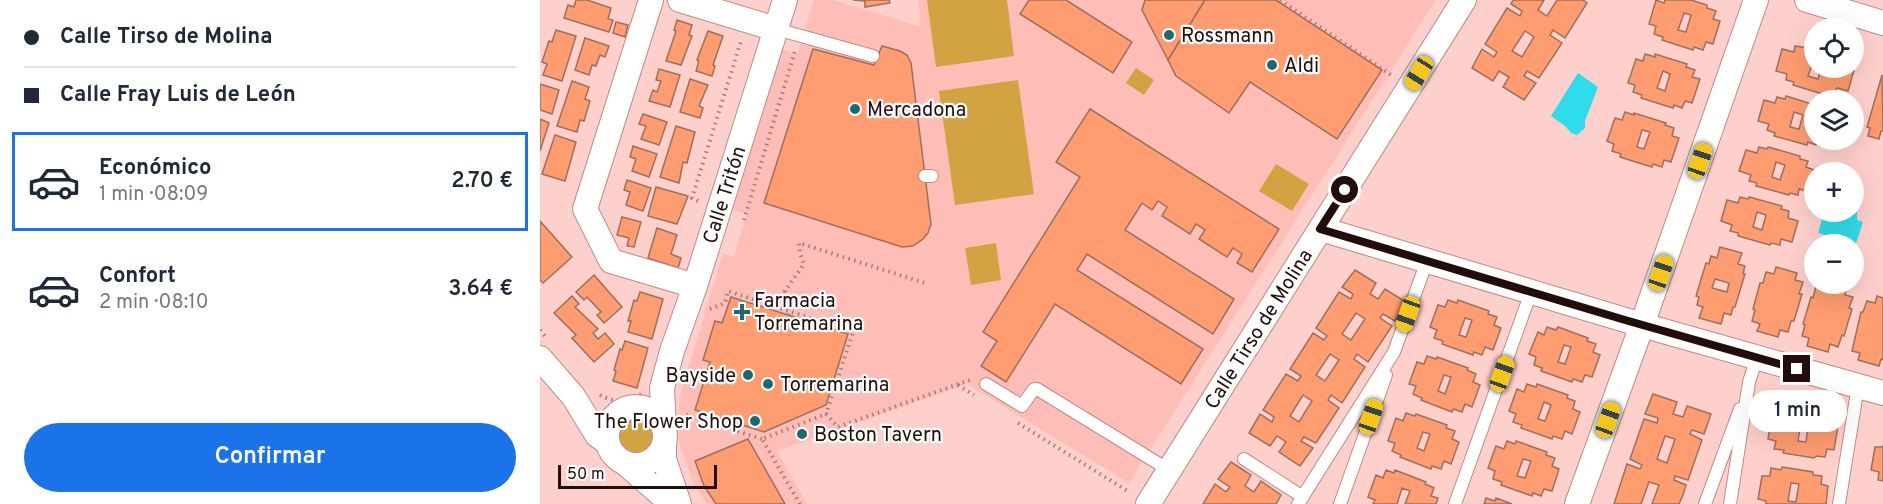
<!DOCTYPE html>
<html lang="es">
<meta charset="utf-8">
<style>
:root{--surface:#fff;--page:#f6f6f7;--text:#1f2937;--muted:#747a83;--line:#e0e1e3;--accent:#1a73e8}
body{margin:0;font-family:Overpass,sans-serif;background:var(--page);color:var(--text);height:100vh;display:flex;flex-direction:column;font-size:22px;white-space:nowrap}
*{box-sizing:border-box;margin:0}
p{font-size:20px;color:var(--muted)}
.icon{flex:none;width:33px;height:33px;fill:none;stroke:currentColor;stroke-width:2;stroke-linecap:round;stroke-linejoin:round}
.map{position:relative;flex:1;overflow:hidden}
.details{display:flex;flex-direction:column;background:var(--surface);width:540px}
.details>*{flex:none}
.banner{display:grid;align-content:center;height:132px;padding:0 24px;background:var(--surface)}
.tools{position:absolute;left:1264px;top:18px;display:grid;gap:12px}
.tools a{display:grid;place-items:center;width:60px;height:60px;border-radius:50%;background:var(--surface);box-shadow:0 6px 24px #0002;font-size:30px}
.scale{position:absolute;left:18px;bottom:15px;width:159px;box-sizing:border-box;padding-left:6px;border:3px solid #200d0c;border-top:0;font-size:16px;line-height:21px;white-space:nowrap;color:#200d0c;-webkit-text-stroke:4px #fefefe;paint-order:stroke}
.end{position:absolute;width:27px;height:27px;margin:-14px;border:8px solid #200d0c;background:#fff;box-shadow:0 0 0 3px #fff}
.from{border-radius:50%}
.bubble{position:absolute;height:42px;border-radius:21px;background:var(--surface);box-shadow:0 6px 24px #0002;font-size:20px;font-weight:600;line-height:42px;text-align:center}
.car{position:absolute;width:18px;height:36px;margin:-18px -9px;border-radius:8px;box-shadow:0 0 4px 2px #0007;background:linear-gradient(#f5c518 24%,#345 0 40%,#f5c518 0 76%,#345 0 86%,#f5c518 0)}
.banner b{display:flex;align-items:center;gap:21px;height:57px;font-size:22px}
.banner b+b{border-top:2px solid var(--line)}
.banner i{width:15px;height:15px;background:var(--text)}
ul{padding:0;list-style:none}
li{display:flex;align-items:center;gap:18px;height:99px;margin:0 12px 9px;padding:0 12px;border:3px solid transparent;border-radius:0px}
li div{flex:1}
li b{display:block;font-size:22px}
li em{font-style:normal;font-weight:600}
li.selected{border-color:var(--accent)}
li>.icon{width:54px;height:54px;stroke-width:1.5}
.cta{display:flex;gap:12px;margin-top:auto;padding:12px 24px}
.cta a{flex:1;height:69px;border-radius:36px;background:var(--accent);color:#fff;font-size:24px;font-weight:600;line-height:69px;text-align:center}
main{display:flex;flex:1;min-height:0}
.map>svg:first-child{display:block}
.built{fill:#ffbdb8}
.green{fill:#d1a441}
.water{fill:#2fdceb}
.building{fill:#ff9c70;stroke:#9e705b;stroke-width:1.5;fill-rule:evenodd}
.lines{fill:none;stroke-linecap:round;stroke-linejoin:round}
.service-casing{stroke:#c08a86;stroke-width:14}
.minor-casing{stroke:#c08a86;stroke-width:26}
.path{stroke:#a17e7b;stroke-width:4;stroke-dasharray:1.5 4.5;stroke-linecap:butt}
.service{stroke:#fff;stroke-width:12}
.minor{stroke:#fff;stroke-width:24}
.route{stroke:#200d0c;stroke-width:8}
.poi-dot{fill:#1e6a71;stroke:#fefefe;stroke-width:2}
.labels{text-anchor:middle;stroke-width:4.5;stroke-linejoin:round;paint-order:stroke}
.poi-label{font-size:20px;fill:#200d0c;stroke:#fefefe;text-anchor:start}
.street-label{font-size:20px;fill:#200d0c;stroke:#fefefe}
</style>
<main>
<section class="details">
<div class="banner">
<b><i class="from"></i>Calle Tirso de Molina</b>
<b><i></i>Calle Fray Luis de León</b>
</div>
<ul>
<li class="selected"><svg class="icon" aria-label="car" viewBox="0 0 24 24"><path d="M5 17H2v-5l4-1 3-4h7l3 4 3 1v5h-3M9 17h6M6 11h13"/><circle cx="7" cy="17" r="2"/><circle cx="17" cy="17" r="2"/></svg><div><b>Económico</b><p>1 min · 08:09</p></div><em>2.70 €</em></li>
<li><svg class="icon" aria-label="car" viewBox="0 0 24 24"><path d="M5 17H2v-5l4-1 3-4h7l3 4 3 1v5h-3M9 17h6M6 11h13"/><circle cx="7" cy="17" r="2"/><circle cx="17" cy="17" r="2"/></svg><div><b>Confort</b><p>2 min · 08:10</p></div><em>3.64 €</em></li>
</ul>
<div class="cta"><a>Confirmar</a></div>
</section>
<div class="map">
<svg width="1343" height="504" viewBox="0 0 1343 504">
<rect width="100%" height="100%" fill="#fed0cb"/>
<polygon class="built" points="274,0 293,0 381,27 378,0 896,0 589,483 427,384 237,451 267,504 167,504 153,482 140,446 138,429 140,395 183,254 194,257 207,214 190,209 240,49 257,54"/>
<g class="green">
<polygon points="387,0 467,0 474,56 396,67"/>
<polygon points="596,68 614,80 604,95 586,83"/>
<polygon points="478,80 494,194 415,205 399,91"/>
<polygon points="736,164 769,184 752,211 719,191"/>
<polygon points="456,243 461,280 431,285 425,248"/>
<circle cx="96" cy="436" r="19"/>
</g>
<g class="water">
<polygon points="1038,73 1058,87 1045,121 1045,128 1037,135 1031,133 1025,126 1011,116"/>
<polygon points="1314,206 1317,212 1317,220 1323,222 1316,244 1278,233 1284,212 1314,212"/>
</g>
<g class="building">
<polygon points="36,0 47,0 71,8 68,19 73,20 69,32 24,18 28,5 34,7"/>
<polygon points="313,0 349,0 350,3 325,7 325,1"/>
<polygon points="489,0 526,0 592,42 573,73 480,14"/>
<polygon points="605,0 665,0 628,60 602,10"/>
<polygon points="665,0 736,0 842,70 797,139 710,82 689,113 636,76 628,60"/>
<path d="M973,0H1004L998,10L1007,16L1017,0H1043L1047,3L1025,38L1013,30L1010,35L1022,43L999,78L987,71L984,76L996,83L984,100L963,87L969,77L959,71L953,81L932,68L942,49L954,57L957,52L945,44L967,8L980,16L982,11L971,4ZM985,31L994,37L982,57L972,51Z"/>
<path d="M1116,0L1124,3L1125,0H1151L1167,5V8L1176,11L1173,19L1180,21L1173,44L1166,42L1163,50L1154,47L1153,50L1122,40L1123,37L1114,34L1116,26L1109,24ZM1144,13L1151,15L1146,32L1138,30Z"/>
<polygon points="137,20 152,25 149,35 152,36 141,65 126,61 136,31 134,30"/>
<polygon points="76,22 88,25 85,37 73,33"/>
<polygon points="16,30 36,36 22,81 3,75 7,64 2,62 9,41 12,42"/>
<polygon points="168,31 183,36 173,65 175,66 172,76 156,71 159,61 157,60"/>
<polygon points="45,38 69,46 65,57 60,55 56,66 52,65 49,75 35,70"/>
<polygon points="342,46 360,51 367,55 371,63 391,224 388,233 383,239 373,246 362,247 224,203 273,49 334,65"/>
<polygon points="1255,46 1275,49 1275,62 1273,62 1268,76 1278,79 1281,68 1306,68 1314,70 1308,91 1297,88 1294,94 1287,92 1286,95 1253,85 1254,82 1246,80 1247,74 1236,71 1242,49 1254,52"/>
<path d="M1105,54L1115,57V54L1147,64L1146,67L1155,70L1152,77L1160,79L1152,103L1145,101L1142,108L1134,105L1133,108L1101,98L1102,95L1093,92L1095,85L1088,83L1096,59L1103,61ZM1123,71L1130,74L1125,91L1117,88Z"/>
<polygon points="119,69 140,75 130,107 109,101 113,90 117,92 121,81 116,80"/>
<polygon points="1342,75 1343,131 1341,131 1339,139 1328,136 1330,128 1327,127"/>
<polygon points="150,79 168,85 159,106 163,108 160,118 140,112"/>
<polygon points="32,81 49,87 45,99 50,101 44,121 40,120 37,132 17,126"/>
<polygon points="0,84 19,90 12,114 0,110"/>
<path d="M1246,96L1275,105V140H1278L1276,145L1268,142L1267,145L1234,136L1235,133L1227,130L1229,124L1218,121L1224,100L1235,103L1237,97L1245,99ZM1254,112L1263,115L1259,129L1250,127Z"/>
<polygon points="550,109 739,229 712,272 697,263 702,254 693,248 687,257 659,239 665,230 656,224 650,234 622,216 627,207 618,201 612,210 602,203 585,230 694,299 673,334 547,254 537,270 663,349 641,384 515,304 466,382 441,366 457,341 443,332 540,177 516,162"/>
<path d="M1085,112L1094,115V113L1126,123L1125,125L1134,128L1132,136L1139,138L1131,162L1124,160L1122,167L1113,164L1112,167L1080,157L1081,154L1072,151L1074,144L1067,141L1075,118L1082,120ZM1102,130L1110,132L1104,149L1097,147Z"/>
<polygon points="103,114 127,122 119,145 101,139 106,126 99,124"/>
<polygon points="0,119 9,123 0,151"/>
<polygon points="136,126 155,132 147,163 143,162 139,183 120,177"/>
<polygon points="15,135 36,142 25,181 2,174"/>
<polygon points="93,146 117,154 109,177 92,171 96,159 90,157"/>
<path d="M1219,147L1227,149L1228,147L1260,156V159L1268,161L1266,167L1277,171L1271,192L1259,189L1258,195L1250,193L1249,195L1216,186L1217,183L1209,181L1211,175L1199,171L1206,150L1217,153ZM1236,162L1245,165L1240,180L1232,177Z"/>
<polygon points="87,180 111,188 103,211 86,205 90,192 84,190"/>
<polygon points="116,187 148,196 137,224 108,216"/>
<path d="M1200,197L1208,199L1209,197L1242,206L1241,209L1249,211L1248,218L1258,221L1252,242L1241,239L1240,245L1231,243L1230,245L1198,236V233L1190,231L1192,225L1181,221L1187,200L1198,203ZM1217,212L1226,215L1222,230L1213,227Z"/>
<polygon points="82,217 101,222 94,247 87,246 89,238 77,235"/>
<polygon points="0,221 32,257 3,283 0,280"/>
<polygon points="117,228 137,235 131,254 141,258 138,268 108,258"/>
<path d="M1180,247L1202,253L1198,264L1205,266L1203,274H1205L1195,307H1193L1191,315L1184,313L1181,324L1159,318L1163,307L1157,305L1159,297L1156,296L1166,263L1169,264L1171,256L1177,258ZM1175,279L1189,283L1187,292L1172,288Z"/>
<polygon points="1236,267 1257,273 1255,280 1263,282 1259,294 1262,294 1254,321 1251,321 1248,332 1240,330 1238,337 1217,331 1220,324 1212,321 1215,310 1213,309 1220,283 1223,283 1226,272 1234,274"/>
<path d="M815,270L836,283L830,294L838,299L845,289L866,302L855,321L843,314L840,318L852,326L828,362L817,354L814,359L825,367L802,403L791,395L788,400L799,408L776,443L764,437L761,441L773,448L760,466L739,452L746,442L737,436L730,446L709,433L720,414L732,422L734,417L723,410L746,374L758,381L761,376L750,369L773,333L784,340L787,336L776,328L799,292L811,299L813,294L802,287ZM816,313L825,319L811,340L802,334ZM790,354L799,360L785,381L776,375ZM763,395L772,401L759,422L750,416Z"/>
<polygon points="54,275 82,307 64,323 57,315 61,312 47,297 44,300 36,292"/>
<polygon points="1285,284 1307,287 1305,295 1313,297 1309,308 1312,309 1304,336 1302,335 1298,347 1290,344 1288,352 1267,346 1269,338 1262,336 1265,325 1263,324 1271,297 1273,298 1276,286 1284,288"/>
<polygon points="100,292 123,299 112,339 88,332 91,321 88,321 94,300 97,301"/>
<polygon points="32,296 39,304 35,307 58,329 53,333 58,339 65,333 74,344 54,362 32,338 36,335 14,313"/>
<polygon points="1337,296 1343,298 1343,360 1341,359 1339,366 1318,360 1320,353 1312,351 1321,312 1323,312 1327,301 1335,303"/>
<polygon points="191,297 308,334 286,405 224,432 155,410 170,362 163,360 175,321 182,323"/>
<path d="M908,300L917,303L918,300L949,311L948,314L957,317L954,325L961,328L953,350L945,347L942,355L934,352L933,355L902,344L903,341L894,338L897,330L890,327L898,305L905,307ZM925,318L932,320L926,337L919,335Z"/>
<path d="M1007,327L1016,330L1018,327L1048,338L1047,341L1056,344L1053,352L1060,355L1052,377L1045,375L1042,382L1033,379L1032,382L1001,371L1002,368L994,365L996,357L989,354L998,332L1004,335ZM1024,345L1031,347L1025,364L1018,362Z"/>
<polygon points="85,341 108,348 97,388 73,381 76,371 74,370 80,349 82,350"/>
<path d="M887,356L896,359L897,357L928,368L927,370L936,374L933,382L940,385L932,407L925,404L922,412L913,409L912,412L881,400L882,398L873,394L876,386L869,384L877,362L884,364ZM904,375L911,377L905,394L898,391Z"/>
<path d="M987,384L996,387L997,384L1028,395L1027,398L1035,401L1033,409L1040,412L1032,434L1025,431L1022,439L1013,436L1012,439L981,428L982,425L973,422L976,414L969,411L977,389L984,392ZM1004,402L1011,405L1005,421L998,419Z"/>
<path d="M1113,394L1137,402L1133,414L1143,417L1147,406L1171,414L1164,434L1152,430L1150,434L1162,440L1148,480L1135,476L1134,480L1146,485L1143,495L1139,504H1112L1119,485L1109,482L1101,504H1074L1087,464L1100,469L1102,465L1090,459L1104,419L1117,423L1118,418L1105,414ZM1125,436L1135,439L1127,463L1117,459Z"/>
<path d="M1251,407L1282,412V415L1292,417L1291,425L1298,426L1294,450L1287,449L1285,457L1276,456L1274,458L1243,453L1244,450L1234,449L1236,441L1228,439L1232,416H1239L1241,409L1250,410ZM1261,423L1268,425L1266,442L1258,441Z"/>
<path d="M866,413L875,416L876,414L907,425L906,428L915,431L912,439L919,442L911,464L904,461L901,469L892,466L891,469L860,457L861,455L852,451L855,443L848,441L856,418L863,421ZM883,432L890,434L884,451L877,448Z"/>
<polygon points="208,439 245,504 176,504 164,486 155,461"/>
<path d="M967,441L975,444L976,441L1007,452L1006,455L1015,458L1012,466L1019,469L1012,491L1004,489L1001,496L993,493L992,496L961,485L962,482L953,479L955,471L948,468L956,446L964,449ZM983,459L991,461L985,478L977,476Z"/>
<polygon points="1343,445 1343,481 1338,480 1339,472 1331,470 1335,447 1343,447"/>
<polygon points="691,462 711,475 705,486 714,492 721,481 741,495 736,504 663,504 675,484 686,492 690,487 678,479"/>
<path d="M1242,467L1273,472V475L1282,476L1281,484L1288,486L1286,504H1226V501L1218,499L1222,476H1230L1231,468L1241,470ZM1251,483L1259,484L1256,502L1248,501Z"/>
<polygon points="846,470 854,473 855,470 886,482 885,484 894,488 891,496 898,498 896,504 865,504 870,491 862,488 857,504 833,504 835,500 828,497 836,475 843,478"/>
<polygon points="946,498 955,501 956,498 972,504 944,504"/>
</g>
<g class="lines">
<g class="service-casing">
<g id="service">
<polyline points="236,29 333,56"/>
<polyline points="385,176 392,176"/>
<polyline points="446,384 482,406 494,389 497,389 629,470"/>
<polyline points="704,459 763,497"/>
<polyline points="758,504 854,352 887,261"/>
<polyline points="800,504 846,375"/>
<polyline points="915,504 991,292"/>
<polyline points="1165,504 1200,409"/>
<polyline points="1190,504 1209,382 1217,357"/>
<polyline points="1299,504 1318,386"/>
</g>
</g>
<g class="minor-casing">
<g id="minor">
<polyline points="111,0 45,209 71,261 155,286"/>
<polyline points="140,0 236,29"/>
<polyline points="1267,0 1343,23"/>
<polyline points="781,229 1102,325 1343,393"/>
<polyline points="0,358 33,396 57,435 67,442"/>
<circle cx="96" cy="436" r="29"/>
<path id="s1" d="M124,428L122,388L132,351L155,286L245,0"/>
<polyline points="124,445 124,459 139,504"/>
<polyline points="86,464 132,504"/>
<path id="s2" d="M608,504L924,0"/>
<polyline points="1037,504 1102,325 1216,0"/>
</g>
</g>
<g class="path">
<polyline points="740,0 851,75"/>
<polyline points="158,201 152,198 201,41"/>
<polyline points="204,220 255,51"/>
<polyline points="170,309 185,303 188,291 313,332 286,414"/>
<polyline points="248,315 250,300 245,291 264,264 260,253 259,243 388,284"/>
<polyline points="0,330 6,337"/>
<polyline points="418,385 434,395"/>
<path d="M60,395C74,403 87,402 101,394"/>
<polyline points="146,415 222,439"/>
<polyline points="478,423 589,492"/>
<polyline points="197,431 200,425"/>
<polyline points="260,504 222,439 286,414 298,427 430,380"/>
</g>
<use href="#service" class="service"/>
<use href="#minor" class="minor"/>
</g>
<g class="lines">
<polyline class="route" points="805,190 780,229 1085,320 1257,369"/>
</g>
<g class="poi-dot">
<circle cx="629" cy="35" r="6"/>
<circle cx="732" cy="65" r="6"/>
<circle cx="315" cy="109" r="6"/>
<path d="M199 303h6v6h6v6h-6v6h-6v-6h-6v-6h6z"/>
<circle cx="208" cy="375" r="6"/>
<circle cx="228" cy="384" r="6"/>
<circle cx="215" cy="421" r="6"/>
<circle cx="262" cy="434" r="6"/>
</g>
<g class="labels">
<g class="poi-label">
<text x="641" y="42">Rossmann</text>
<text x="744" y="72">Aldi</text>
<text x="327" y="116">Mercadona</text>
<text x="214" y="307">Farmacia<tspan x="214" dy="23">Torremarina</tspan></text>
<text x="196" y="382" text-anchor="end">Bayside</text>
<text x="240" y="391">Torremarina</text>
<text x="203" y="428" text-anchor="end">The Flower Shop</text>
<text x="274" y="441">Boston Tavern</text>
</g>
<g class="street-label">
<text dy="7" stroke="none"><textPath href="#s1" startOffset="243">Calle Tritón</textPath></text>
<text dy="7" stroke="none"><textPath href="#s2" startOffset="207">Calle Tirso de Molina</textPath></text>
</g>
</g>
</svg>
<div class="tools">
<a><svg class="icon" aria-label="locate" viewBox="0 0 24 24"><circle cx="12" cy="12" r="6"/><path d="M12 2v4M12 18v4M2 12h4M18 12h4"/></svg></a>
<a><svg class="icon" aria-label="layers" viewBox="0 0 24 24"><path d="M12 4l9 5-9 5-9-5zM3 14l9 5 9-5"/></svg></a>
<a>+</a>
<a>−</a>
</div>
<div class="scale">50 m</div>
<i class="end from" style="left:805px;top:190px"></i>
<i class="end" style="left:1257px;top:369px"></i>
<div class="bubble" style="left:1208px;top:390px;width:99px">1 min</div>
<i class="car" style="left:879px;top:73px;rotate:212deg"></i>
<i class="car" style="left:1160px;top:161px;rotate:19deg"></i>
<i class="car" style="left:1121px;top:273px;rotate:19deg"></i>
<i class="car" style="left:868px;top:314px;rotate:200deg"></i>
<i class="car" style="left:962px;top:374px;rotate:20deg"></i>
<i class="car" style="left:831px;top:417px;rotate:19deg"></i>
<i class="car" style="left:1068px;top:420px;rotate:20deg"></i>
</div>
</main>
